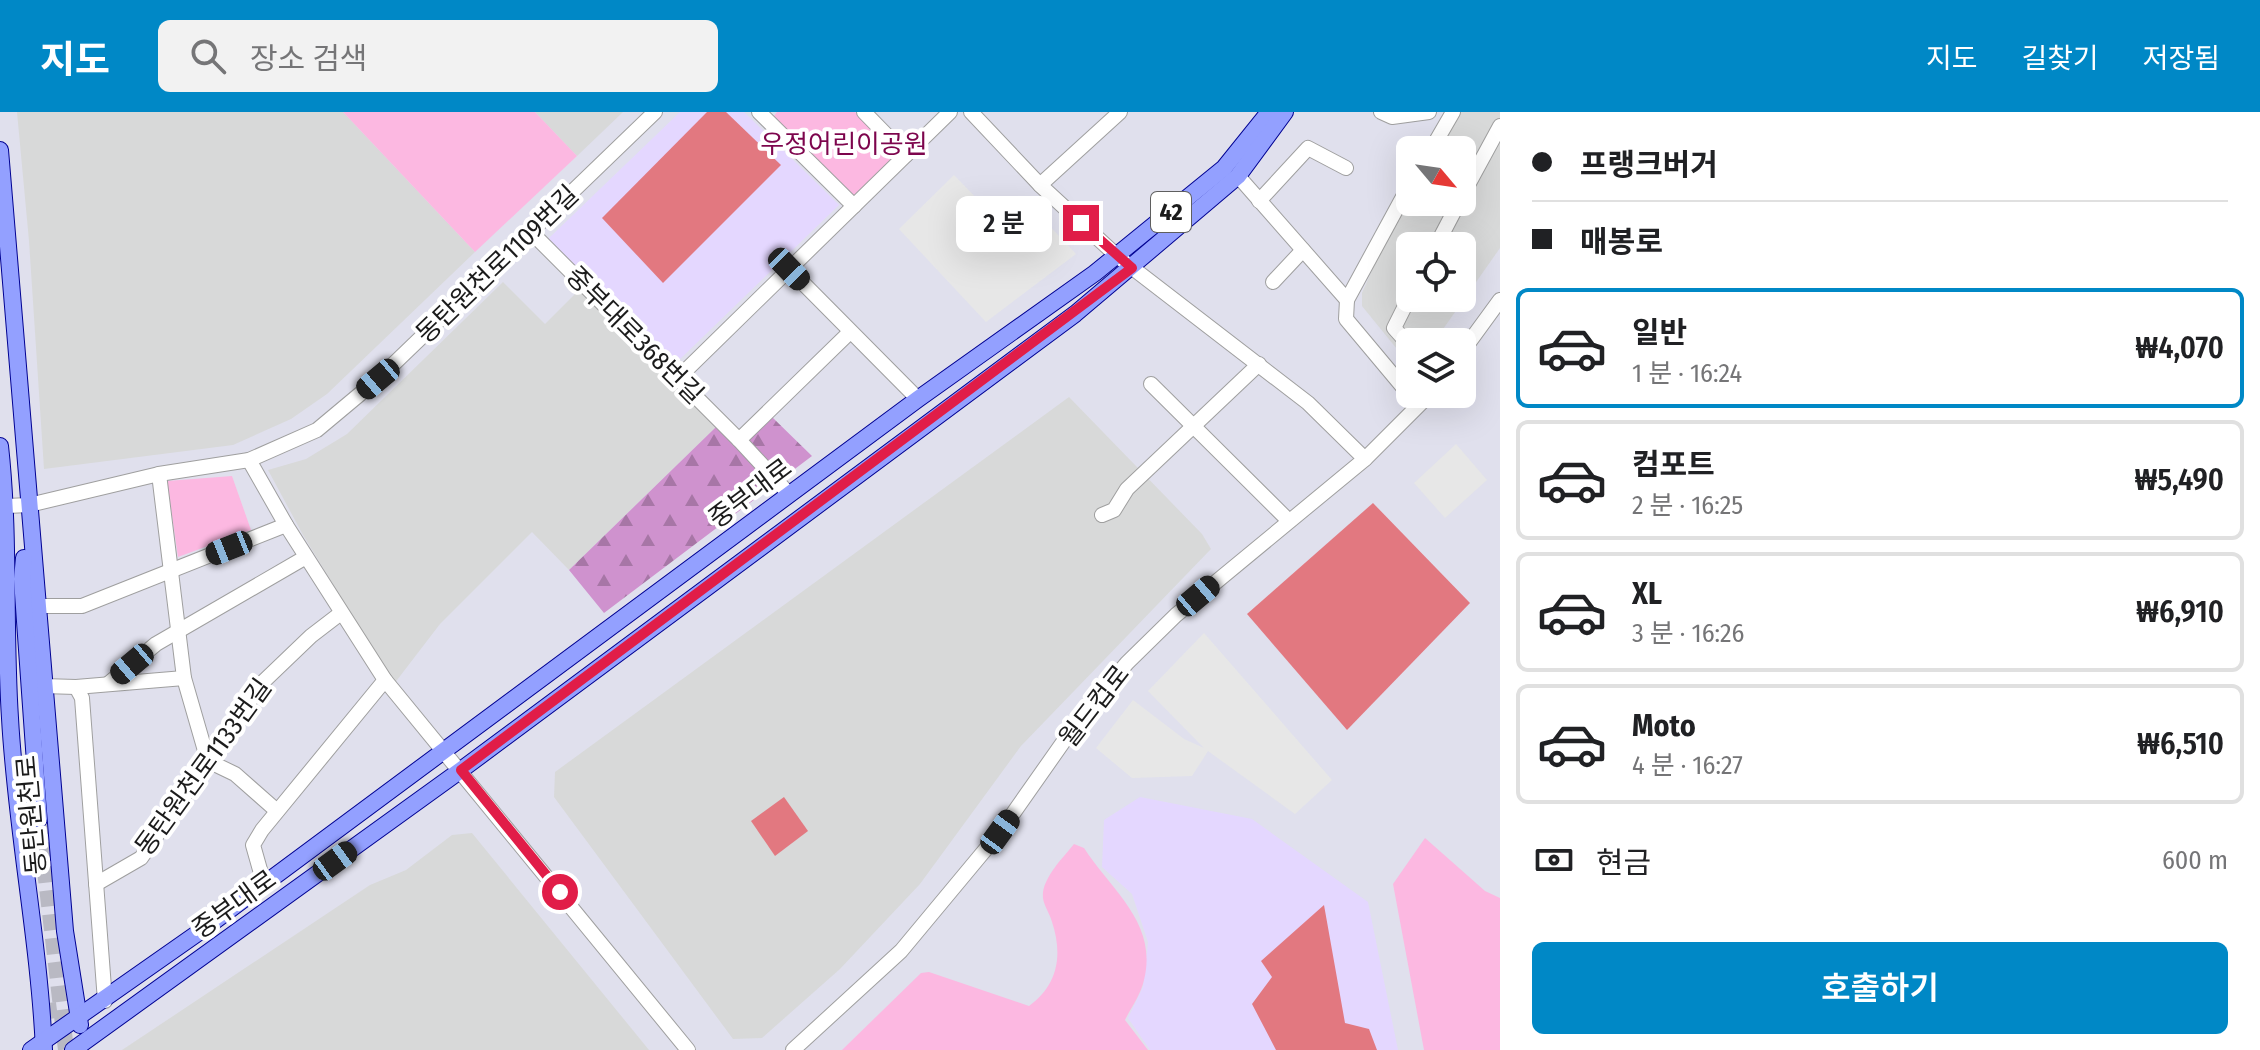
<!DOCTYPE html>
<html lang="ko">
<meta charset="utf-8">
<style>
:root{--surface:#fff;--page:#f2f2f2;--text:#202124;--muted:#757577;--line:#e0e0e0;--accent:#0088c6}
body{margin:0;font-family:"Fira Sans Condensed","Noto Sans KR",sans-serif;background:var(--page);color:var(--text);height:100vh;display:flex;flex-direction:column;font-size:30px;white-space:nowrap}
*{box-sizing:border-box;margin:0}
p{font-size:26px;color:var(--muted)}
.icon{flex:none;width:44px;height:44px;fill:none;stroke:currentColor;stroke-width:2;stroke-linecap:round;stroke-linejoin:round}
.map{position:relative;flex:1;overflow:hidden}
.drawer{display:flex;flex-direction:column;background:var(--surface);width:760px}
.drawer>*{flex:none}
.hud{display:grid;align-content:center;height:176px;padding:0 32px;background:var(--surface)}
.needle{width:52px;rotate:119deg}
.buttons{position:absolute;left:1396px;top:24px;display:grid;gap:16px}
.buttons a{display:grid;place-items:center;width:80px;height:80px;border-radius:12px;background:var(--surface);box-shadow:0 8px 32px #0002;font-size:40px}
.end{position:absolute;width:36px;height:36px;margin:-18px;border:10px solid #e11d48;background:#fff;box-shadow:0 0 0 4px #fff}
.from{border-radius:50%}
.bubble{position:absolute;height:56px;border-radius:12px;background:var(--surface);box-shadow:0 8px 32px #0002;font-size:26px;font-weight:600;line-height:56px;text-align:center}
.car{position:absolute;width:24px;height:48px;margin:-24px -12px;border-radius:10px;box-shadow:0 0 6px 2px #0007;background:linear-gradient(#222 24%,#8ab4d8 0 40%,#222 0 76%,#8ab4d8 0 86%,#222 0)}
.hud b{display:flex;align-items:center;gap:28px;height:76px;font-size:30px}
.hud b+b{border-top:2px solid var(--line)}
.hud i{width:20px;height:20px;background:var(--text)}
ul{padding:0;list-style:none}
li{display:flex;align-items:center;gap:24px;height:120px;margin:0 16px 12px;padding:0 16px;border:4px solid var(--line);border-radius:12px}
li div{flex:1}
li b{display:block;font-size:30px}
li em{font-style:normal;font-weight:600}
li.current{border-color:var(--accent)}
li>.icon{width:72px;height:72px;stroke-width:1.5}
.pay{display:flex;align-items:center;gap:20px;height:88px;padding:0 32px;font-size:30px}
.pay p{margin-inline-start:auto}
.action{display:flex;gap:16px;margin-top:auto;padding:16px 32px}
.action a{flex:1;height:92px;border-radius:12px;background:var(--accent);color:#fff;font-size:32px;font-weight:600;line-height:92px;text-align:center}
header{display:flex;align-items:center;gap:48px;box-sizing:border-box;height:112px;padding:0 40px;background:var(--accent);color:#fff}
header strong{font-size:38px}
nav{display:flex;gap:44px;margin-inline-start:auto;font-size:28px}
.search{width:560px;height:72px;background:var(--page);display:flex;align-items:center;gap:20px;box-sizing:border-box;padding:0 28px;border-radius:12px;color:var(--muted);font-size:30px}
main{display:flex;flex:1;min-height:0}
.map>svg:first-child{display:block}
.residential{fill:#d8d9d9;fill-rule:evenodd}
.education{fill:#e4d7ff}
.forest{fill:url(#forest-firs)}
.park{fill:#fcb8e1}
.pitch{fill:#e27880}
.parking{fill:#e7e7e7}
.lines{fill:none;stroke-linecap:round;stroke-linejoin:round}
.major-tunnel{stroke:#b9b9c3;stroke-width:16;stroke-dasharray:16 8;stroke-linecap:butt}
.minor-casing{stroke:#9f9f9f;stroke-width:16}
.major-casing{stroke:#000292;stroke-width:18}
.minor{stroke:#fff;stroke-width:14}
.major{stroke:#93a0ff;stroke-width:16}
.route{stroke:#e11d48;stroke-width:10}
.labels{text-anchor:middle;stroke-width:8;stroke-linejoin:round;paint-order:stroke}
.shield{fill:#fff;stroke:#5f5f5f;stroke-width:2}
.shield-label{font-size:24px;font-weight:bold;fill:#1b1b1b}
.park-label{font-size:26px;fill:#7d054d;stroke:#fff}
.street-label{font-size:26px;fill:#1b1b1b;stroke:#fff}
</style>
<header>
<strong>지도</strong>
<div class="search"><svg class="icon" aria-label="search" viewBox="0 0 24 24"><circle cx="10" cy="10" r="6"/><path d="M15 15l6 6"/></svg>장소 검색</div>
<nav><a>지도</a><a>길찾기</a><a>저장됨</a></nav>
</header>
<main>
<div class="map">
<svg width="1500" height="938" viewBox="0 0 1500 938">
<defs>
<pattern id="forest-firs" width="22" height="20" patternUnits="userSpaceOnUse" patternTransform="scale(2)"><rect width="22" height="20" fill="#cf92ce"/><path d="M5 1l3.5 6h-7zM16 11l3.5 6h-7z" fill="#a776a6"/></pattern>
</defs>
<rect width="100%" height="100%" fill="#e0e0ed"/>
<g class="residential">
<polygon points="17,0 343,0 475,140 327,282 291,307 233,333 44,357 29,129"/>
<polygon points="535,0 623,0 577,44"/>
<path d="M1460,0H1500V136L1434,230H1410V253L1362,194V181L1391,115L1410,83V90H1462V38H1437ZM1410,134H1462V186H1410Z"/>
<polygon points="503,170 545,212 580,177 716,315 569,458 532,420 440,512 394,572 303,423 268,358 306,347 347,322"/>
<polygon points="1069,285 1202,422 1211,437 1021,634 920,772 840,857 762,926 733,927 554,685 555,660"/>
<polygon points="472,721 649,938 122,938 370,773 406,758 452,723"/>
</g>
<g class="education">
<polygon points="680,0 744,0 839,93 676,251 548,127"/>
<polygon points="1140,685 1252,707 1368,790 1398,938 1150,938 1128,906 1143,875 1148,830 1132,782 1102,755 1104,708"/>
</g>
<polygon class="forest" points="772,305 812,344 604,501 569,458 716,315 740,337"/>
<g class="park">
<polygon points="343,0 535,0 577,44 475,140"/>
<polygon points="777,0 855,0 897,43 854,86 774,4"/>
<polygon points="232,364 251,418 178,445 167,369"/>
<polygon points="1425,726 1485,779 1500,786 1500,938 1424,938 1393,772"/>
<path d="M1074,732L1084,736C1112,779 1158,811 1144,868C1141,882 1131,896 1125,908L1148,938H842L921,861L929,860L1029,894C1058,873 1063,843 1052,810C1050,802 1044,794 1043,786C1041,767 1063,746 1074,732Z"/>
</g>
<g class="pitch">
<polygon points="707,0 726,0 781,53 663,171 602,106"/>
<polygon points="1373,391 1470,491 1347,618 1247,502"/>
<polygon points="784,685 808,719 775,744 751,709"/>
<polygon points="1324,793 1345,911 1369,917 1377,938 1276,938 1252,892 1272,865 1261,849"/>
</g>
<g class="parking">
<polygon points="954,63 1016,127 1042,106 1076,142 986,210 899,117"/>
<polygon points="1456,332 1487,368 1445,406 1414,371"/>
<polygon points="1204,521 1332,668 1295,702 1208,639 1192,664 1132,666 1096,636 1133,588 1184,627 1204,636 1148,579"/>
</g>
<g class="lines">
<g class="major-tunnel">
<polyline points="39,707 66,938"/>
<polyline points="48,891 54,938"/>
</g>
<g class="minor-casing">
<g id="minor">
<polyline points="759,0 854,94"/>
<polyline points="864,0 906,43"/>
<polyline points="971,0 1040,73 1117,144 1308,291 1365,347"/>
<polyline points="1381,0 1392,5 1429,0"/>
<polyline points="1431,38 1453,0"/>
<polyline points="1238,64 1347,188 1410,72"/>
<polyline points="1040,73 1120,0"/>
<polyline points="1462,84 1500,14"/>
<polyline points="1259,89 1308,36 1346,56"/>
<polyline points="530,119 739,328 789,382"/>
<polyline points="1436,134 1459,90"/>
<polyline points="789,157 918,287"/>
<polyline points="1273,170 1303,138"/>
<polyline points="1410,184 1394,216 1410,234"/>
<polyline points="1347,188 1346,207 1418,293"/>
<polyline points="1462,240 1500,188"/>
<polyline points="678,266 950,0"/>
<polyline points="1151,272 1288,408"/>
<polyline points="739,328 850,220"/>
<polyline points="249,348 286,413 385,568 688,938"/>
<polyline points="159,362 184,566 208,649 235,662 277,699"/>
<polyline points="7,394 29,393 159,362 249,348 317,318 378,267 655,0"/>
<polyline points="1102,403 1114,398 1127,377 1259,252"/>
<polyline points="36,494 82,494 286,413"/>
<polyline points="108,572 156,532 306,445"/>
<polyline points="43,574 76,575 184,566"/>
<polyline points="76,575 82,586 105,889"/>
<polyline points="96,772 141,746 263,570 311,524 341,501"/>
<polyline points="264,772 253,733 262,718 385,568"/>
<polyline points="793,938 901,839 1000,720 1078,609 1127,551 1176,503 1365,347 1430,282"/>
</g>
</g>
<g class="major-casing">
<g id="major">
<polyline points="0,38 65,819 80,913"/>
<path d="M0,334C10,424 4,515 10,606C16,717 39,827 44,938"/>
<polyline points="24,446 22,467 39,707"/>
<polyline points="31,938 205,816 918,287 1095,161 1224,56 1269,0"/>
<polyline points="73,938 461,658 1075,202 1238,64 1285,0"/>
</g>
</g>
<use href="#minor" class="minor"/>
<use href="#major" class="major"/>
</g>
<g class="lines">
<polyline class="route" points="560,780 461,658 1132,156 1081,111"/>
</g>
<g class="labels">
<rect class="shield" x="1151" y="80" width="40" height="40" rx="6"/>
<g class="shield-label">
<text x="1171" y="108">42</text>
</g>
<g class="park-label">
<text x="844" y="41">우정어린이공원</text>
</g>
<g class="street-label">
<text transform="translate(497 152) rotate(-44)" y="9">동탄원천로1109번길</text>
<text transform="translate(635 223) rotate(45)" y="9">중부대로368번길</text>
<text transform="translate(750 381) rotate(-37)" y="9">중부대로</text>
<text transform="translate(1094 594) rotate(-52)" y="9">월드컵로</text>
<text transform="translate(203 655) rotate(-54)" y="9">동탄원천로1133번길</text>
<text transform="translate(31 703) rotate(-95)" y="9">동탄원천로</text>
<text transform="translate(234 792) rotate(-36)" y="9">중부대로</text>
</g>
</g>
</svg>
<div class="buttons">
<a><svg class="needle" viewBox="-14 -14 28 28"><path d="M0-13l5 13h-10z" fill="#e53935"/><path d="M0 13l5-13h-10z" fill="#757577"/></svg></a>
<a><svg class="icon" aria-label="locate" viewBox="0 0 24 24"><circle cx="12" cy="12" r="6"/><path d="M12 2v4M12 18v4M2 12h4M18 12h4"/></svg></a>
<a><svg class="icon" aria-label="layers" viewBox="0 0 24 24"><path d="M12 4l9 5-9 5-9-5zM3 14l9 5 9-5"/></svg></a>
</div>
<i class="end from" style="left:560px;top:780px"></i>
<i class="end" style="left:1081px;top:111px"></i>
<div class="bubble" style="left:956px;top:84px;width:96px">2 분</div>
<i class="car" style="left:789px;top:157px;rotate:136deg"></i>
<i class="car" style="left:378px;top:267px;rotate:230deg"></i>
<i class="car" style="left:229px;top:436px;rotate:248deg"></i>
<i class="car" style="left:1198px;top:484px;rotate:50deg"></i>
<i class="car" style="left:132px;top:552px;rotate:230deg"></i>
<i class="car" style="left:1000px;top:720px;rotate:36deg"></i>
<i class="car" style="left:335px;top:749px;rotate:54deg"></i>
</div>
<section class="drawer">
<div class="hud">
<b><i class="from"></i>프랭크버거</b>
<b><i></i>매봉로</b>
</div>
<ul>
<li class="current"><svg class="icon" aria-label="car" viewBox="0 0 24 24"><path d="M5 17H2v-5l4-1 3-4h7l3 4 3 1v5h-3M9 17h6M6 11h13"/><circle cx="7" cy="17" r="2"/><circle cx="17" cy="17" r="2"/></svg><div><b>일반</b><p>1 분 · 16:24</p></div><em>₩4,070</em></li>
<li><svg class="icon" aria-label="car" viewBox="0 0 24 24"><path d="M5 17H2v-5l4-1 3-4h7l3 4 3 1v5h-3M9 17h6M6 11h13"/><circle cx="7" cy="17" r="2"/><circle cx="17" cy="17" r="2"/></svg><div><b>컴포트</b><p>2 분 · 16:25</p></div><em>₩5,490</em></li>
<li><svg class="icon" aria-label="car" viewBox="0 0 24 24"><path d="M5 17H2v-5l4-1 3-4h7l3 4 3 1v5h-3M9 17h6M6 11h13"/><circle cx="7" cy="17" r="2"/><circle cx="17" cy="17" r="2"/></svg><div><b>XL</b><p>3 분 · 16:26</p></div><em>₩6,910</em></li>
<li><svg class="icon" aria-label="car" viewBox="0 0 24 24"><path d="M5 17H2v-5l4-1 3-4h7l3 4 3 1v5h-3M9 17h6M6 11h13"/><circle cx="7" cy="17" r="2"/><circle cx="17" cy="17" r="2"/></svg><div><b>Moto</b><p>4 분 · 16:27</p></div><em>₩6,510</em></li>
</ul>
<div class="pay"><svg class="icon" aria-label="cash" viewBox="0 0 24 24"><path d="M3 7h18v10H3z"/><circle cx="12" cy="12" r="2"/></svg>현금<p>600 m</p></div>
<div class="action"><a>호출하기</a></div>
</section>
</main>
